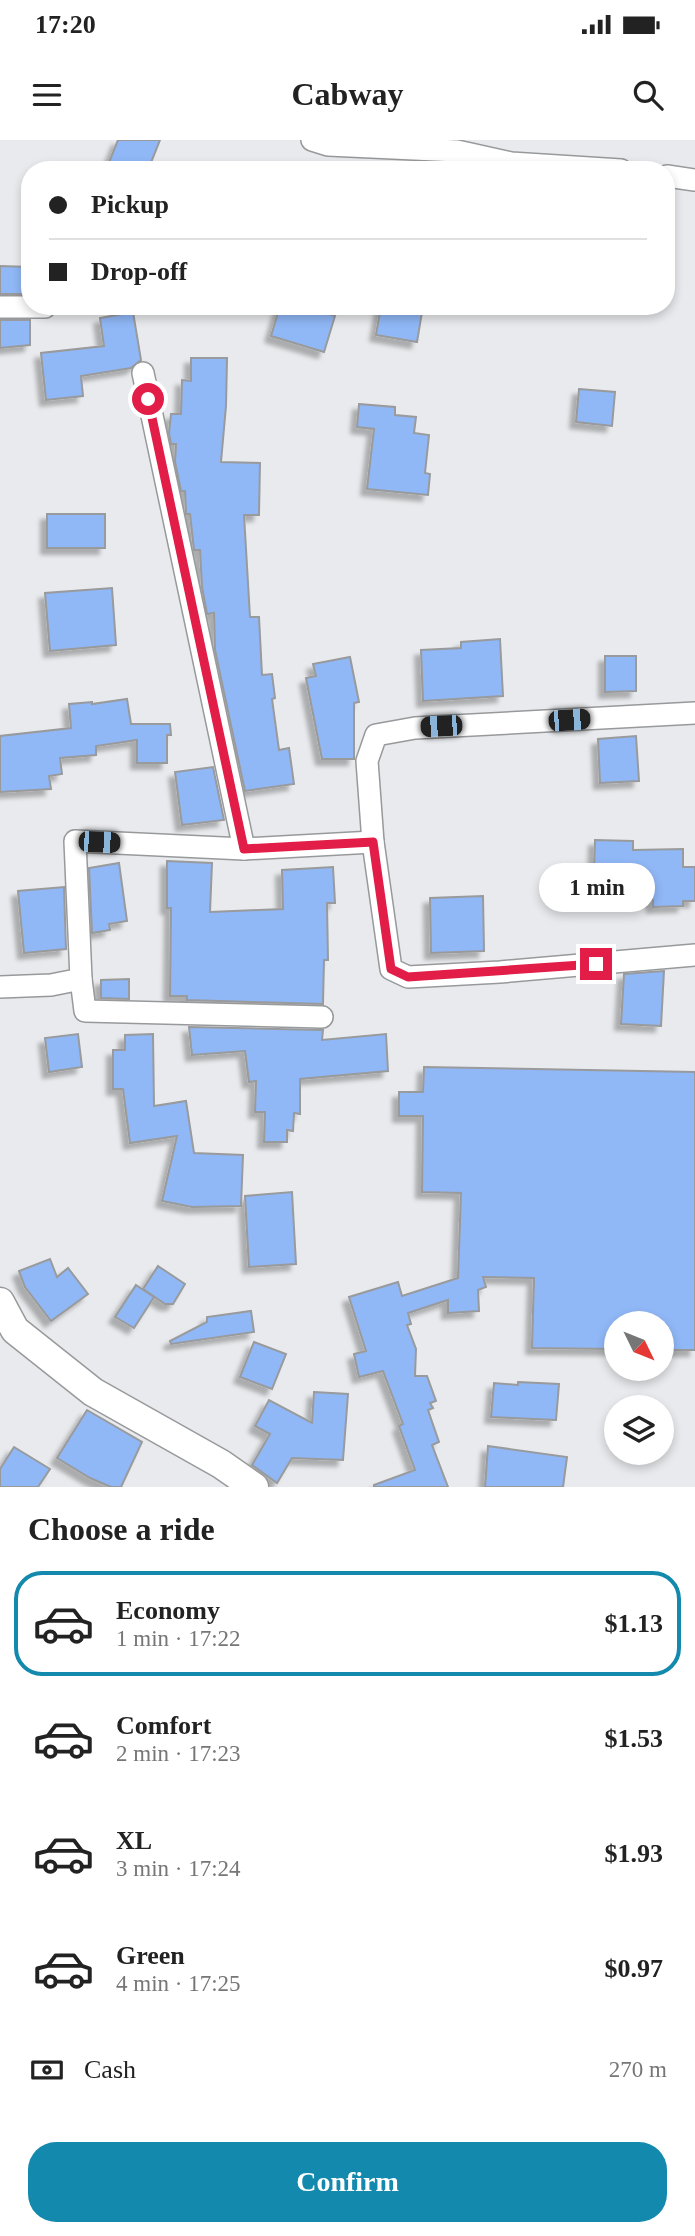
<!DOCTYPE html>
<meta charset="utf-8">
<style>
:root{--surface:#fff;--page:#f2f2f2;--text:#222;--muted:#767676;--line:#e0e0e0;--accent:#1389ad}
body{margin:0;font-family:Georgia,serif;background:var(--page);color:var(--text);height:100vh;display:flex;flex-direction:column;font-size:26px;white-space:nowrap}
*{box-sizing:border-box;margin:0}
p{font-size:23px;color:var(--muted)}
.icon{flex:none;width:38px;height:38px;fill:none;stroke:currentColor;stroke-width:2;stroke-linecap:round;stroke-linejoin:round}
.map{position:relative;height:1347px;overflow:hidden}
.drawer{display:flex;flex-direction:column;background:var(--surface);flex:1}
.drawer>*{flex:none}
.hud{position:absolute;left:21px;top:21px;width:654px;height:154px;border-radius:28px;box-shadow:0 4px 10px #0003;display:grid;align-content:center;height:154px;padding:0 28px;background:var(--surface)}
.needle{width:46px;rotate:133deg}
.buttons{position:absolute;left:604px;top:1171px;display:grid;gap:14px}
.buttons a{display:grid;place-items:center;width:70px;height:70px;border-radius:50%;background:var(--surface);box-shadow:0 4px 10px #0003;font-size:35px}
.end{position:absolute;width:32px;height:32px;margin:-16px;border:9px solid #e11d48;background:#fff;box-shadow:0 0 0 4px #fff}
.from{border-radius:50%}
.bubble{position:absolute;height:49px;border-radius:24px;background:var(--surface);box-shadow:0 4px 10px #0003;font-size:23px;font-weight:700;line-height:49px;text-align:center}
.car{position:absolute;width:21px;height:42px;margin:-21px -10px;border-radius:9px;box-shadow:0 0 5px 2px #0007;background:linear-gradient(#222 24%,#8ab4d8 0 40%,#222 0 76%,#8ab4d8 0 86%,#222 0)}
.hud b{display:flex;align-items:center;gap:24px;height:66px;font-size:26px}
.hud b+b{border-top:2px solid var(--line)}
.hud i{width:18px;height:18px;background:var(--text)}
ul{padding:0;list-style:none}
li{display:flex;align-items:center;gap:21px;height:105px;margin:0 14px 10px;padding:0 14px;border:4px solid transparent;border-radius:28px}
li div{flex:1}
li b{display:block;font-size:26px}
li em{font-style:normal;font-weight:700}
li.selected{border-color:var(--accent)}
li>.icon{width:63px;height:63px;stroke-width:1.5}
h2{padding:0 28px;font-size:32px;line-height:84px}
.pay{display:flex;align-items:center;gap:18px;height:77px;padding:0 28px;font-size:26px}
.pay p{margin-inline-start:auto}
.action{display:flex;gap:14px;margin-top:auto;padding:14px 28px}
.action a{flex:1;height:80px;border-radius:28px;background:var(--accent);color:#fff;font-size:28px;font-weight:700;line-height:80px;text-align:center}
.status{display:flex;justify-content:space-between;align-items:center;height:49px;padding:0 35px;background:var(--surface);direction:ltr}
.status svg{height:19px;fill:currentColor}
header{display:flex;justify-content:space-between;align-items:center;height:91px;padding:0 28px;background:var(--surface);font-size:32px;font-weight:700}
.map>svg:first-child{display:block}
.building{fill:#90b7f6;stroke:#999a9c;stroke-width:2;filter:url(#shadow)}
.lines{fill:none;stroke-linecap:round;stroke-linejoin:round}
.street-casing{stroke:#97999b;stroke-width:24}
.secondary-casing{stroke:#97999b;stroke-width:31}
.street{stroke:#fff;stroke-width:21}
.secondary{stroke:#fff;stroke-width:28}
.route{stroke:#e11d48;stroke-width:9}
</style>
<div class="status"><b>17:20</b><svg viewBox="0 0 49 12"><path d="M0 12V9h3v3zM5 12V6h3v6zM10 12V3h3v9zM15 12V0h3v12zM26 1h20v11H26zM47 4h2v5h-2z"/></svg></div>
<header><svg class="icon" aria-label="menu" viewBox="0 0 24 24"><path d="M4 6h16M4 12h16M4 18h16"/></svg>Cabway<svg class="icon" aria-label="search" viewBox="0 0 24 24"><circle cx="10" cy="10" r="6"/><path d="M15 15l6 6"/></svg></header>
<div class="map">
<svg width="695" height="1347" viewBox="0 0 695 1347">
<defs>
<filter id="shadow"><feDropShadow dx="-6" dy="6" stdDeviation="2" flood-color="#0004"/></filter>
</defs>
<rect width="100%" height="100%" fill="#e9eaed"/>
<g class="building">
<polygon points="118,0 160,0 148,30 106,30"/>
<polygon points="0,126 30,127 30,154 0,154"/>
<polygon points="280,166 303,166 335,176 324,212 271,196"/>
<polygon points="381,166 423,166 417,202 376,195"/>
<polygon points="133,172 141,220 131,228 81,236 83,256 46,260 41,213 104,206 100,178"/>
<polygon points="0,180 30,180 30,205 0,208"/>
<polygon points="191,218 227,218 226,266 221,322 260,323 259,375 244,375 250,477 259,477 262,535 272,534 275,558 272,559 279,610 289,608 294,644 245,651 215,510 214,473 207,474 202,447 200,410 194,410 190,374 186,374 185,351 181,351 175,322 176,304 171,304 169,293 171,274 181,274 182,240 191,241"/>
<polygon points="579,249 615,252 612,286 576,282"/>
<polygon points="359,264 395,267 395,275 416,277 414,293 429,295 425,333 430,334 428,355 367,349 374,289 357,287"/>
<rect x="47" y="374" width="58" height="34"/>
<polygon points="112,448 116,505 50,511 45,453"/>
<polygon points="500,499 503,556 423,561 421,510 461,508 461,502"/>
<polygon points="605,516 636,516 636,551 605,552"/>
<polygon points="350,517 359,562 354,563 354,619 322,619 306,538 316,536 313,524"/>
<polygon points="127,559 131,584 170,584 171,595 167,595 167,623 137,623 137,600 96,606 96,615 60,618 62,634 49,636 51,649 0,652 0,596 71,588 69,564 92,562 92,564"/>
<polygon points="636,596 639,641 600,643 598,599"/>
<polygon points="213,627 224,680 182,685 175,632"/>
<polygon points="595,700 633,701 633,710 683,709 683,727 695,727 695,761 683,761 683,766 653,767 653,760 593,757"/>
<polygon points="167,721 212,723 210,772 283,769 282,730 333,727 335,763 327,763 328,820 324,820 323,864 187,860 187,856 170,856 171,768 167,768"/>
<polygon points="119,723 127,781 109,784 110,790 92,793 89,728"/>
<polygon points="64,747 66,809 24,813 18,751"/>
<polygon points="483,756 484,811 431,813 430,758"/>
<polygon points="664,831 661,886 621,884 624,834"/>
<polygon points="129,839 129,859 101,858 101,840"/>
<polygon points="189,887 323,890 322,900 386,894 388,931 300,939 300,974 294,973 293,991 287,990 287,1002 264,1002 265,972 255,972 256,941 249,942 245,911 192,915"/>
<polygon points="78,894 82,927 49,932 45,898"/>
<polygon points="153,894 154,966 186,961 194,1013 243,1015 241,1066 192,1067 162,1061 177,996 130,1003 123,949 113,949 113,910 125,910 125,895"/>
<polygon points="424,927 695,932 695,1210 662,1210 662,1183 616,1183 616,1209 532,1208 534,1138 483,1137 486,1147 478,1150 479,1171 448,1173 448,1160 408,1173 411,1184 407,1185 416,1209 415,1236 427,1236 436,1261 430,1263 433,1268 428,1270 439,1302 432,1305 448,1347 374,1347 374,1345 415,1330 399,1286 403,1284 383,1231 359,1237 354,1214 366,1211 349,1157 398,1142 402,1156 458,1138 461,1053 422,1052 423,976 399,976 399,952 423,952"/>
<polygon points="292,1052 296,1124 249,1127 245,1056"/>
<polygon points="50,1119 57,1137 68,1128 88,1154 51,1181 25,1147 19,1131"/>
<polygon points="158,1126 185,1144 173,1164 165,1164 143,1149"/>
<polygon points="136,1145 154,1157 134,1188 115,1177"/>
<polygon points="251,1171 254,1192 171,1204 170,1201 207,1182 207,1177"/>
<polygon points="254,1202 286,1214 272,1249 240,1237"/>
<polygon points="518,1242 559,1244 556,1280 491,1277 494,1243 518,1245"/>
<polygon points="314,1252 348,1254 343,1320 292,1318 277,1343 252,1325 270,1294 255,1286 269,1260 312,1283"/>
<polygon points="87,1270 142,1302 121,1347 111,1347 90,1338 57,1318"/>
<polygon points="488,1306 567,1317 563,1347 485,1347"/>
<polygon points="14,1307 50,1329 38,1347 0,1347 0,1329"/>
</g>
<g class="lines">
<g class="street-casing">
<g id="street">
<polyline points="312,0 328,5 457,11 511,23 621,30"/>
<polyline points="667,36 695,40"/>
<polyline points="0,167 45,167"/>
<polyline points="143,233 244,709 373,702"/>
<polyline points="695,573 415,588 376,595 367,621 373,702 391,829 408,837 500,832 695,815"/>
<polyline points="81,839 85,871 322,877"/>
<polyline points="0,847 51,845 81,839 75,701 244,709"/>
</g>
</g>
<g class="secondary-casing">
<polyline id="secondary" points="0,1162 15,1190 93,1252 221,1324 254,1347"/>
</g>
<use href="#street" class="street"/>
<use href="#secondary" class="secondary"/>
</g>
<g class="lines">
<polyline class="route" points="148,259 244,709 373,702 391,829 408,837 596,824"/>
</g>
</svg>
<div class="buttons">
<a><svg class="needle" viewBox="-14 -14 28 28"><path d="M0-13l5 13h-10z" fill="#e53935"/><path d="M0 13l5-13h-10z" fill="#767676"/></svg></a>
<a><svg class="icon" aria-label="layers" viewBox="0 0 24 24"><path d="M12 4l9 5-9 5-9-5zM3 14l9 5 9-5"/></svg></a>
</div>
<i class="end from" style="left:148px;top:259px"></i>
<i class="end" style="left:596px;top:824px"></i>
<div class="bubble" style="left:539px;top:723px;width:116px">1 min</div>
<i class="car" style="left:569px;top:580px;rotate:86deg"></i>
<i class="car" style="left:441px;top:586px;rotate:267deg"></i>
<i class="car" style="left:99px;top:702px;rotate:92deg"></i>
<div class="hud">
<b><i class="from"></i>Pickup</b>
<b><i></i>Drop-off</b>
</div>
</div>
<section class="drawer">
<h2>Choose a ride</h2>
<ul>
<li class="selected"><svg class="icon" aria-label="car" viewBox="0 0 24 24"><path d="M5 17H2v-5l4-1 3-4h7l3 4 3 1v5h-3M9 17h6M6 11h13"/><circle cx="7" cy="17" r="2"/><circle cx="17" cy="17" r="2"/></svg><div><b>Economy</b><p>1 min · 17:22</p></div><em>$1.13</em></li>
<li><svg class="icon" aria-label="car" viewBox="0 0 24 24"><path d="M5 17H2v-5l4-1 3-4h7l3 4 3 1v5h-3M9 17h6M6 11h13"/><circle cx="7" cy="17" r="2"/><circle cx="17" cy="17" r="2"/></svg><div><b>Comfort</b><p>2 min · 17:23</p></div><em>$1.53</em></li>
<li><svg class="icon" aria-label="car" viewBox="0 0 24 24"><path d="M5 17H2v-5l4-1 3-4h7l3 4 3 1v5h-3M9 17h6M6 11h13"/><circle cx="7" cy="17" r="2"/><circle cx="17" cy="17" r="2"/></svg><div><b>XL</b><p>3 min · 17:24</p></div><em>$1.93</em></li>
<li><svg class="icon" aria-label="car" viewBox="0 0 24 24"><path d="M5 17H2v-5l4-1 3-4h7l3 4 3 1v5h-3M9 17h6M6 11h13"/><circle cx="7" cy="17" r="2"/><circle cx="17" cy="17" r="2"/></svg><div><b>Green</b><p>4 min · 17:25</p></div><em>$0.97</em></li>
</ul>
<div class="pay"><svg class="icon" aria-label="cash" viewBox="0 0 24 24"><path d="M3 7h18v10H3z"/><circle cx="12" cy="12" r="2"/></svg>Cash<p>270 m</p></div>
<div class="action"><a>Confirm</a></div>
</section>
